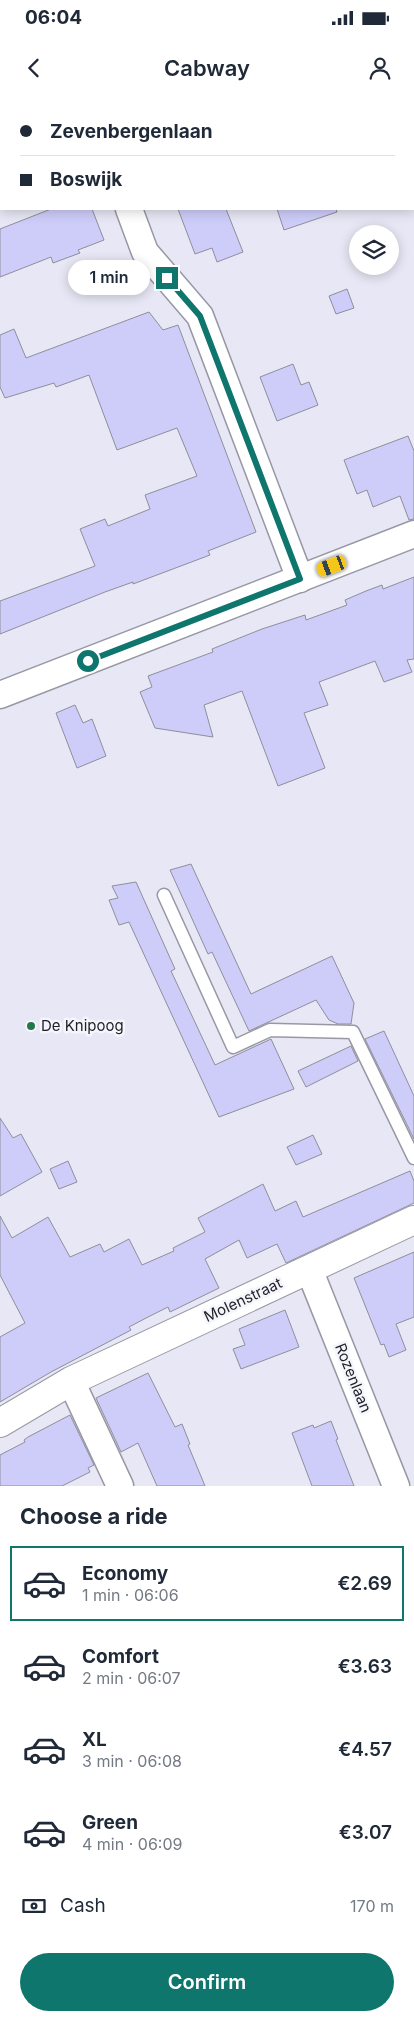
<!DOCTYPE html>
<meta charset="utf-8">
<style>
:root{--surface:#fff;--page:#f2f2f3;--text:#1f2937;--muted:#747a83;--line:#e0e1e3;--accent:#0f766e}
body{margin:0;font-family:Inter,sans-serif;background:var(--page);color:var(--text);height:100vh;display:flex;flex-direction:column;font-size:19px;white-space:nowrap}
*{box-sizing:border-box;margin:0}
p{font-size:16px;color:var(--muted)}
.icon{flex:none;width:28px;height:28px;fill:none;stroke:currentColor;stroke-width:2;stroke-linecap:round;stroke-linejoin:round}
.map{position:relative;height:1386px;overflow:hidden}
.sheet{display:flex;flex-direction:column;background:var(--surface);flex:1}
.sheet>*{flex:none}
.guide{position:absolute;left:0px;top:0px;width:415px;height:110px;box-shadow:0 2px 12px #0003;display:grid;align-content:center;height:110px;padding:0 20px;background:var(--surface)}
.tools{position:absolute;left:349px;top:125px;display:grid;gap:10px}
.tools a{display:grid;place-items:center;width:50px;height:50px;border-radius:50%;background:var(--surface);box-shadow:0 2px 12px #0003;font-size:25px}
.end{position:absolute;width:22px;height:22px;margin:-11px;border:6px solid #0f766e;background:#fff;box-shadow:0 0 0 2px #fff}
.from{border-radius:50%}
.bubble{position:absolute;height:35px;border-radius:18px;background:var(--surface);box-shadow:0 2px 12px #0003;font-size:16px;font-weight:600;line-height:35px;text-align:center}
.car{position:absolute;width:15px;height:30px;margin:-15px -8px;border-radius:6px;box-shadow:0 0 4px 1px #0007;background:linear-gradient(#f5c518 24%,#345 0 40%,#f5c518 0 76%,#345 0 86%,#f5c518 0)}
.guide b{display:flex;align-items:center;gap:18px;height:48px;font-size:19px}
.guide b+b{border-top:1px solid var(--line)}
.guide i{width:12px;height:12px;background:var(--text)}
ul{padding:0;list-style:none}
li{display:flex;align-items:center;gap:15px;height:75px;margin:0 10px 8px;padding:0 10px;border:2px solid transparent;border-radius:0px}
li div{flex:1}
li b{display:block;font-size:19px}
li em{font-style:normal;font-weight:600}
li.current{border-color:var(--accent)}
li>.icon{width:45px;height:45px;stroke-width:1.5}
h2{padding:0 20px;font-size:22px;line-height:60px}
.pay{display:flex;align-items:center;gap:12px;height:55px;padding:0 20px;font-size:19px}
.pay p{margin-inline-start:auto}
.button{display:flex;gap:10px;margin-top:auto;padding:10px 20px}
.button a{flex:1;height:58px;border-radius:30px;background:var(--accent);color:#fff;font-size:20px;font-weight:600;line-height:58px;text-align:center}
.status{display:flex;justify-content:space-between;align-items:center;height:35px;padding:0 25px;background:var(--surface);direction:ltr}
.status svg{height:14px;fill:currentColor}
header{display:flex;justify-content:space-between;align-items:center;height:65px;padding:0 20px;background:var(--surface);font-size:22px;font-weight:600}
.map>svg:first-child{display:block}
.water{fill:#a9a5ee;stroke:#807db1}
.building{fill:#cecdfa;stroke:#8e8e9b}
.lines{fill:none;stroke-linecap:round;stroke-linejoin:round}
.lane-casing{stroke:#9898a5;stroke-width:15}
.street-casing{stroke:#9898a5;stroke-width:29}
.secondary-casing{stroke:#9898a5;stroke-width:30}
.lane{stroke:#fff;stroke-width:12}
.street{stroke:#fff;stroke-width:26}
.secondary{stroke:#fff;stroke-width:28}
.route{stroke:#0f766e;stroke-width:6}
.poi-dot{fill:#257749;stroke:#f5f5fd;stroke-width:2}
.labels{text-anchor:middle;stroke-width:5;stroke-linejoin:round;paint-order:stroke}
.poi-label{font-size:15px;fill:#1f1f24;stroke:#f5f5fd;text-anchor:start}
.street-label{font-size:15px;fill:#1f1f24;stroke:#f5f5fd}
</style>
<div class="status"><b>06:04</b><svg viewBox="0 0 49 12"><path d="M0 12V9h3v3zM5 12V6h3v6zM10 12V3h3v9zM15 12V0h3v12zM26 1h20v11H26zM47 4h2v5h-2z"/></svg></div>
<header><svg class="icon" aria-label="back" viewBox="0 0 24 24"><path d="M15 5l-7 7 7 7"/></svg>Cabway<svg class="icon" aria-label="person" viewBox="0 0 24 24"><circle cx="12" cy="8" r="4"/><path d="M4 21q1-7 8-7t8 7"/></svg></header>
<div class="map">
<svg width="414" height="1386" viewBox="0 0 414 1386">
<rect width="100%" height="100%" fill="#e7e7f5"/>
<polygon class="water" points="118,164 123,176 97,186 92,174"/>
<g class="building">
<polygon points="51,109 92,109 104,140 78,150 80,153 53,163 51,157 0,177 0,129"/>
<polygon points="178,109 226,109 243,152 217,162 212,148 195,154"/>
<polygon points="277,109 336,109 337,112 284,130"/>
<polygon points="347,189 354,208 336,214 329,196"/>
<polygon points="149,212 163,230 178,225 256,432 208,451 210,455 133,484 133,482 105,492 0,534 0,501 95,466 80,429 105,419 108,426 150,409 145,395 197,376 177,328 117,350 89,275 56,287 54,283 5,298 0,287 0,235 14,229 26,258"/>
<polygon points="293,264 301,285 309,282 318,305 277,321 260,277"/>
<polygon points="408,336 414,351 414,419 409,420 400,396 373,407 367,390 357,394 344,360"/>
<polygon points="414,477 414,559 407,560 412,572 384,582 375,561 319,582 328,605 304,613 325,668 278,686 242,591 204,605 213,637 155,628 140,592 152,587 148,576 213,552 212,549 262,529 305,515 306,520 347,505 345,500 366,491 382,485 383,489"/>
<polygon points="75,605 83,623 92,619 106,656 77,668 56,613"/>
<polygon points="191,764 251,894 332,856 354,903 351,924 338,924 329,920 316,900 249,931 212,852 208,854 170,770"/>
<polygon points="136,782 175,869 171,871 215,965 271,939 294,989 219,1017 129,822 119,825 109,800 118,798 112,786"/>
<polygon points="384,931 414,996 414,1039 365,939"/>
<polygon points="351,946 358,961 306,987 298,971"/>
<polygon points="0,1018 13,1038 21,1034 42,1072 0,1096"/>
<polygon points="313,1035 322,1054 296,1065 287,1047"/>
<polygon points="68,1061 77,1082 59,1089 50,1069"/>
<polygon points="410,1071 414,1081 414,1103 286,1163 277,1144 247,1158 239,1140 205,1159 219,1188 170,1212 168,1207 148,1217 129,1227 131,1230 51,1272 0,1302 0,1237 25,1223 0,1175 0,1116 12,1138 48,1117 70,1157 100,1144 104,1152 129,1139 142,1165 174,1151 173,1148 205,1132 198,1118 263,1084 275,1111 296,1101 303,1117"/>
<polygon points="414,1152 414,1217 396,1224 406,1250 389,1257 384,1244 381,1245 354,1178"/>
<polygon points="285,1210 299,1247 241,1269 233,1249 245,1245 239,1229"/>
<polygon points="148,1273 175,1327 182,1324 190,1344 188,1345 205,1386 157,1386 138,1343 121,1352 96,1298"/>
<polygon points="70,1315 94,1365 88,1368 90,1372 62,1386 0,1386 0,1355 25,1342 24,1340 28,1337"/>
<polygon points="331,1321 338,1339 336,1340 354,1386 312,1386 292,1333 313,1325 314,1328"/>
</g>
<g class="lines">
<g class="lane-casing">
<polyline id="lane" points="164,795 233,947 270,930 353,932 414,1058"/>
</g>
<g class="street-casing">
<g id="street">
<polyline points="86,0 86,1"/>
<polyline points="0,65 1,65"/>
<polyline points="129,109 145,152 200,216 300,479"/>
<polyline points="0,595 414,434"/>
<polyline points="309,1169 396,1386"/>
<polyline points="71,1281 120,1386"/>
</g>
</g>
<g class="secondary-casing">
<polyline id="secondary" points="0,1323 71,1281 414,1120"/>
</g>
<use href="#lane" class="lane"/>
<use href="#street" class="street"/>
<use href="#secondary" class="secondary"/>
</g>
<g class="lines">
<polyline class="route" points="88,561 300,479 200,216 167,178"/>
</g>
<circle class="poi-dot" cx="31" cy="926" r="5"/>
<g class="labels">
<g class="poi-label">
<text x="41" y="931">De Knipoog</text>
</g>
<g class="street-label">
<text transform="translate(243 1200) rotate(-25)" y="5">Molenstraat</text>
<text transform="translate(353 1278) rotate(68)" y="5">Rozenlaan</text>
</g>
</g>
</svg>
<div class="tools">
<a><svg class="icon" aria-label="layers" viewBox="0 0 24 24"><path d="M12 4l9 5-9 5-9-5zM3 14l9 5 9-5"/></svg></a>
</div>
<i class="end from" style="left:88px;top:561px"></i>
<i class="end" style="left:167px;top:178px"></i>
<div class="bubble" style="left:68px;top:160px;width:82px">1 min</div>
<i class="car" style="left:332px;top:466px;rotate:249deg"></i>
<div class="guide">
<b><i class="from"></i>Zevenbergenlaan</b>
<b><i></i>Boswijk</b>
</div>
</div>
<section class="sheet">
<h2>Choose a ride</h2>
<ul>
<li class="current"><svg class="icon" aria-label="car" viewBox="0 0 24 24"><path d="M5 17H2v-5l4-1 3-4h7l3 4 3 1v5h-3M9 17h6M6 11h13"/><circle cx="7" cy="17" r="2"/><circle cx="17" cy="17" r="2"/></svg><div><b>Economy</b><p>1 min · 06:06</p></div><em>€2.69</em></li>
<li><svg class="icon" aria-label="car" viewBox="0 0 24 24"><path d="M5 17H2v-5l4-1 3-4h7l3 4 3 1v5h-3M9 17h6M6 11h13"/><circle cx="7" cy="17" r="2"/><circle cx="17" cy="17" r="2"/></svg><div><b>Comfort</b><p>2 min · 06:07</p></div><em>€3.63</em></li>
<li><svg class="icon" aria-label="car" viewBox="0 0 24 24"><path d="M5 17H2v-5l4-1 3-4h7l3 4 3 1v5h-3M9 17h6M6 11h13"/><circle cx="7" cy="17" r="2"/><circle cx="17" cy="17" r="2"/></svg><div><b>XL</b><p>3 min · 06:08</p></div><em>€4.57</em></li>
<li><svg class="icon" aria-label="car" viewBox="0 0 24 24"><path d="M5 17H2v-5l4-1 3-4h7l3 4 3 1v5h-3M9 17h6M6 11h13"/><circle cx="7" cy="17" r="2"/><circle cx="17" cy="17" r="2"/></svg><div><b>Green</b><p>4 min · 06:09</p></div><em>€3.07</em></li>
</ul>
<div class="pay"><svg class="icon" aria-label="cash" viewBox="0 0 24 24"><path d="M3 7h18v10H3z"/><circle cx="12" cy="12" r="2"/></svg>Cash<p>170 m</p></div>
<div class="button"><a>Confirm</a></div>
</section>
